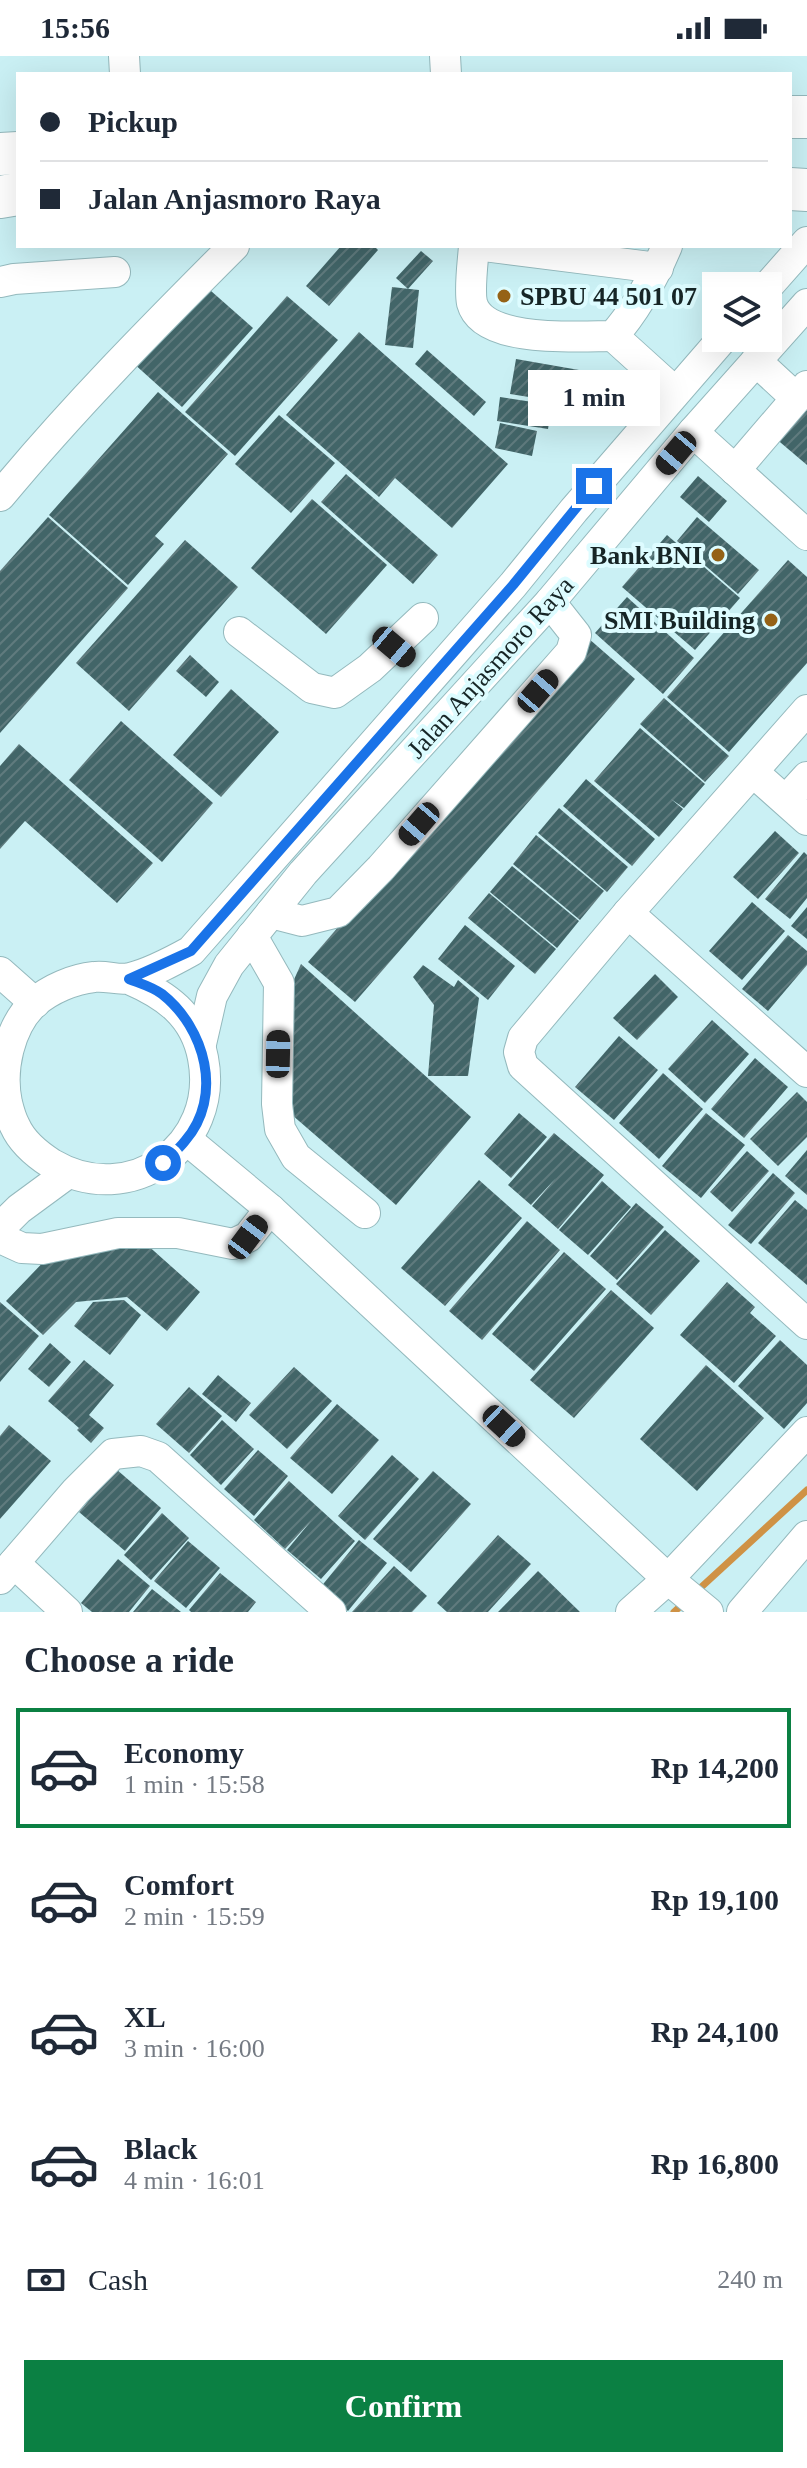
<!DOCTYPE html>
<meta charset="utf-8">
<style>
:root{--surface:#fff;--page:#f6f6f7;--text:#1f2937;--muted:#747a83;--line:#e0e1e3;--accent:#0b8043}
body{margin:0;font-family:Georgia,serif;background:var(--page);color:var(--text);height:100vh;display:flex;flex-direction:column;font-size:30px;white-space:nowrap}
*{box-sizing:border-box;margin:0}
p{font-size:26px;color:var(--muted)}
.icon{flex:none;width:44px;height:44px;fill:none;stroke:currentColor;stroke-width:2;stroke-linecap:round;stroke-linejoin:round}
.map{position:relative;height:1556px;overflow:hidden}
.details{display:flex;flex-direction:column;background:var(--surface);flex:1}
.details>*{flex:none}
.guide{position:absolute;left:16px;top:16px;width:776px;height:176px;border-radius:0px;box-shadow:0 8px 32px #0002;display:grid;align-content:center;height:176px;padding:0 24px;background:var(--surface)}
.fabs{position:absolute;left:702px;top:216px;display:grid;gap:16px}
.fabs a{display:grid;place-items:center;width:80px;height:80px;border-radius:0px;background:var(--surface);box-shadow:0 8px 32px #0002;font-size:40px}
.end{position:absolute;width:36px;height:36px;margin:-18px;border:10px solid #1a73e8;background:#fff;box-shadow:0 0 0 4px #fff}
.from{border-radius:50%}
.bubble{position:absolute;height:56px;border-radius:0px;background:var(--surface);box-shadow:0 8px 32px #0002;font-size:26px;font-weight:800;line-height:56px;text-align:center}
.car{position:absolute;width:24px;height:48px;margin:-24px -12px;border-radius:10px;box-shadow:0 0 6px 2px #0007;background:linear-gradient(#222 24%,#8ab4d8 0 40%,#222 0 76%,#8ab4d8 0 86%,#222 0)}
.guide b{display:flex;align-items:center;gap:28px;height:76px;font-size:30px}
.guide b+b{border-top:2px solid var(--line)}
.guide i{width:20px;height:20px;background:var(--text)}
ul{padding:0;list-style:none}
li{display:flex;align-items:center;gap:24px;height:120px;margin:0 16px 12px;padding:0 8px;border:4px solid transparent;border-radius:0px}
li div{flex:1}
li b{display:block;font-size:30px}
li em{font-style:normal;font-weight:800}
li.active{border-color:var(--accent)}
li>.icon{width:72px;height:72px;stroke-width:1.5}
h2{padding:0 24px;font-size:36px;line-height:96px}
.pay{display:flex;align-items:center;gap:20px;height:88px;padding:0 24px;font-size:30px}
.pay p{margin-inline-start:auto}
.button{display:flex;gap:16px;margin-top:auto;padding:16px 24px}
.button a{flex:1;height:92px;border-radius:0px;background:var(--accent);color:#fff;font-size:32px;font-weight:800;line-height:92px;text-align:center}
.status{display:flex;justify-content:space-between;align-items:center;height:56px;padding:0 40px;background:var(--surface);direction:ltr}
.status svg{height:22px;fill:currentColor}
.map>svg:first-child{display:block}
.lines{fill:none;stroke-linecap:round;stroke-linejoin:round}
.stream{stroke:#cf9245;stroke-width:7}
.building{fill:url(#building-hatch)}
.minor-casing{stroke:#94b9bd;stroke-width:32}
.highway-casing{stroke:#94b9bd;stroke-width:44}
.minor{stroke:#fff;stroke-width:30}
.highway{stroke:#fff;stroke-width:42}
.route{stroke:#1a73e8;stroke-width:10}
.poi-dot{fill:#956216;stroke:#ddfcff;stroke-width:3}
.labels{text-anchor:middle;stroke-width:8;stroke-linejoin:round;paint-order:stroke}
.poi-label{font-size:26px;font-weight:bold;fill:#162526;stroke:#ddfcff;text-anchor:end}
.street-label{font-size:26px;fill:#162526;stroke:#ddfcff}
</style>
<div class="status"><b>15:56</b><svg viewBox="0 0 49 12"><path d="M0 12V9h3v3zM5 12V6h3v6zM10 12V3h3v9zM15 12V0h3v12zM26 1h20v11H26zM47 4h2v5h-2z"/></svg></div>
<div class="map">
<svg width="807" height="1556" viewBox="0 0 807 1556">
<defs>
<pattern id="building-hatch" width="6" height="6" patternUnits="userSpaceOnUse" patternTransform="scale(2)"><rect width="6" height="6" fill="#426568"/><path d="M-1 1l2-2M0 6l6-6M5 7l2-2" fill="none" stroke="#607b7e"/></pattern>
</defs>
<rect width="100%" height="100%" fill="#caf0f4"/>
<g class="lines">
<g class="stream">
<polyline points="697,1535 807,1434"/>
<polyline points="674,1556 685,1546"/>
</g>
</g>
<g class="building">
<polygon points="341,190 374,190 378,194 329,250 306,230"/>
<polygon points="421,195 433,205 408,233 396,222"/>
<polygon points="202,227 253,272 182,351 132,306"/>
<polygon points="392,231 419,234 413,292 385,289"/>
<polygon points="287,240 338,284 235,400 185,356"/>
<polygon points="359,276 508,408 452,472 395,422 379,441 286,359"/>
<polygon points="427,294 486,346 474,360 415,308"/>
<polygon points="516,303 579,314 573,348 510,338"/>
<polygon points="158,336 228,398 155,480 164,488 128,529 49,459"/>
<polygon points="500,341 552,349 548,373 497,365"/>
<polygon points="807,343 807,409 774,381"/>
<polygon points="279,359 335,407 291,457 235,408"/>
<polygon points="500,367 537,375 532,400 495,392"/>
<polygon points="346,418 438,499 413,528 321,446"/>
<polygon points="698,420 727,445 709,466 680,441"/>
<polygon points="312,443 387,509 326,578 251,512"/>
<polygon points="48,461 128,532 0,677 0,515"/>
<polygon points="697,461 759,514 738,538 677,485"/>
<polygon points="667,479 740,542 695,594 622,531"/>
<polygon points="185,484 238,531 129,655 76,607"/>
<polygon points="788,504 807,521 807,607 729,696 667,641"/>
<polygon points="627,541 694,602 663,638 595,577"/>
<polygon points="588,582 635,623 355,946 308,906"/>
<polygon points="190,599 219,626 206,641 176,615"/>
<polygon points="231,633 279,676 221,741 173,699"/>
<polygon points="664,642 729,700 705,726 640,668"/>
<polygon points="121,665 213,747 162,806 69,724"/>
<polygon points="640,672 705,728 684,752 671,743 683,753 659,781 594,725"/>
<polygon points="19,688 153,807 117,847 25,765 0,793 0,710"/>
<polygon points="586,723 655,783 632,810 563,750"/>
<polygon points="559,752 628,811 607,836 538,777"/>
<polygon points="775,775 799,797 758,843 733,821"/>
<polygon points="536,779 604,835 580,864 513,808"/>
<polygon points="804,796 807,799 807,842 790,863 765,843"/>
<polygon points="512,810 579,865 557,892 490,836"/>
<polygon points="489,837 556,893 535,918 468,862"/>
<polygon points="752,846 785,875 742,924 709,895"/>
<polygon points="807,851 807,883 791,870"/>
<polygon points="465,869 515,910 488,944 438,903"/>
<polygon points="788,879 807,895 807,909 768,955 742,933"/>
<polygon points="301,908 471,1061 396,1149 284,1052 283,948"/>
<polygon points="423,909 454,931 458,924 479,942 468,1020 428,1020 434,949 413,921"/>
<polygon points="655,918 678,941 637,984 613,962"/>
<polygon points="712,964 749,998 705,1047 668,1013"/>
<polygon points="619,980 658,1014 614,1064 575,1031"/>
<polygon points="755,1002 788,1031 744,1082 711,1053"/>
<polygon points="663,1017 703,1053 659,1103 619,1067"/>
<polygon points="797,1036 807,1046 807,1081 778,1110 750,1083"/>
<polygon points="519,1057 547,1081 511,1122 484,1098"/>
<polygon points="706,1057 745,1089 701,1142 662,1110"/>
<polygon points="554,1077 604,1119 558,1173 532,1150 556,1122 531,1149 508,1129"/>
<polygon points="807,1094 807,1139 785,1120"/>
<polygon points="747,1095 769,1115 732,1156 710,1136"/>
<polygon points="773,1117 795,1137 751,1188 728,1169"/>
<polygon points="479,1124 522,1162 445,1250 401,1212"/>
<polygon points="602,1125 631,1151 588,1199 559,1174"/>
<polygon points="795,1144 807,1154 807,1229 758,1187"/>
<polygon points="636,1147 664,1171 617,1224 590,1200"/>
<polygon points="527,1165 560,1194 482,1284 449,1255"/>
<polygon points="665,1174 700,1205 651,1259 616,1228"/>
<polygon points="145,1187 200,1236 167,1275 127,1241 76,1246 43,1279 6,1245 53,1196"/>
<polygon points="564,1196 606,1233 534,1315 492,1278"/>
<polygon points="727,1226 755,1251 750,1257 776,1280 734,1327 680,1279"/>
<polygon points="611,1234 654,1272 574,1362 530,1324"/>
<polygon points="124,1244 141,1259 110,1299 74,1270 93,1246"/>
<polygon points="0,1246 39,1280 0,1326"/>
<polygon points="780,1284 807,1309 807,1347 784,1373 738,1330"/>
<polygon points="50,1287 71,1306 49,1331 28,1313"/>
<polygon points="84,1304 114,1329 89,1359 104,1372 91,1387 77,1374 79,1372 48,1345"/>
<polygon points="706,1309 764,1362 697,1435 640,1383"/>
<polygon points="294,1311 332,1345 287,1393 249,1359"/>
<polygon points="218,1319 251,1347 236,1366 202,1338"/>
<polygon points="189,1331 222,1360 189,1397 156,1368"/>
<polygon points="337,1348 379,1384 332,1438 290,1402"/>
<polygon points="222,1364 254,1393 221,1429 190,1399"/>
<polygon points="9,1369 51,1405 0,1463 0,1380"/>
<polygon points="258,1394 288,1420 254,1460 224,1433"/>
<polygon points="392,1399 419,1423 365,1484 338,1460"/>
<polygon points="116,1413 161,1452 125,1495 79,1456"/>
<polygon points="433,1415 471,1448 411,1516 373,1483"/>
<polygon points="289,1425 355,1485 321,1523 287,1494 311,1465 285,1493 254,1464"/>
<polygon points="162,1457 189,1482 151,1524 124,1499"/>
<polygon points="498,1479 531,1508 488,1556 447,1556 437,1547"/>
<polygon points="359,1484 387,1507 348,1555 320,1532"/>
<polygon points="188,1485 220,1512 186,1552 154,1525"/>
<polygon points="118,1503 150,1530 129,1556 92,1556 81,1547"/>
<polygon points="394,1510 427,1540 412,1556 352,1556"/>
<polygon points="538,1515 580,1556 498,1556"/>
<polygon points="220,1517 256,1546 248,1556 191,1556 189,1554"/>
<polygon points="152,1533 181,1556 133,1556"/>
</g>
<g class="lines">
<g class="minor-casing">
<g id="minor">
<polyline points="124,0 125,18"/>
<polyline points="445,0 446,18"/>
<path d="M474,190C473,205 469,233 472,247C483,288 580,280 613,280C637,253 653,223 667,190"/>
<polyline points="484,190 658,212"/>
<polyline points="0,226 14,223 115,216"/>
<polyline points="768,230 807,186"/>
<polyline points="613,280 675,336"/>
<polyline points="756,305 796,342"/>
<polyline points="693,376 807,479"/>
<polyline points="735,414 807,330"/>
<path d="M0,440C73,352 153,271 234,190"/>
<polyline points="239,576 312,632 335,637 370,612 423,562"/>
<polyline points="807,654 628,857 523,982 519,996 523,1010 807,1268"/>
<polyline points="753,716 807,764"/>
<polyline points="786,744 807,721"/>
<polyline points="271,857 302,865 338,856 381,812 571,596 576,579 550,546"/>
<polyline points="628,857 807,1016"/>
<polyline points="252,880 279,927 277,1048 280,1073 296,1101 365,1157"/>
<polyline points="0,916 35,947"/>
<path d="M129,923C166,939 195,959 203,1002C220,1090 130,1154 52,1108C38,1099 22,1086 15,1070C11,1063 9,1055 7,1047C0,1014 9,971 34,947C50,933 74,923 94,921C106,919 119,925 130,922C151,917 173,905 191,895L513,529L574,454L723,282"/>
<polyline points="201,988 212,940 229,909 303,817 550,546 693,376 807,248"/>
<polyline points="187,1084 270,1153 668,1523 708,1556"/>
<polyline points="0,1172 19,1153 68,1117"/>
<polyline points="0,1182 22,1192 42,1193 118,1177 178,1177 233,1188 248,1181 270,1153"/>
<polyline points="14,1507 67,1556"/>
<polyline points="0,1523 76,1435 113,1398 141,1395 158,1401 331,1556"/>
<polyline points="631,1556 668,1523 807,1376"/>
<polyline points="742,1556 807,1480"/>
</g>
</g>
<g class="highway-casing">
<g id="highway">
<polyline points="790,61 807,61"/>
<polyline points="0,98 18,97"/>
<polyline points="790,133 807,134"/>
<polyline points="0,141 18,138"/>
</g>
</g>
<use href="#minor" class="minor"/>
<use href="#highway" class="highway"/>
</g>
<g class="lines">
<path class="route" d="M163,1107C170,1100 179,1093 185,1085C224,1040 205,972 162,938C153,931 139,927 129,923L191,895L513,529L594,430"/>
</g>
<g class="poi-dot">
<circle cx="504" cy="240" r="8"/>
<circle cx="718" cy="499" r="8"/>
<circle cx="771" cy="564" r="8"/>
</g>
<g class="labels">
<g class="poi-label">
<text x="520" y="249" text-anchor="start">SPBU 44 501 07</text>
<text x="702" y="508">Bank BNI</text>
<text x="755" y="573">SMI Building</text>
</g>
<g class="street-label">
<text transform="translate(490 611) rotate(-48)" y="9">Jalan Anjasmoro Raya</text>
</g>
</g>
</svg>
<div class="fabs">
<a><svg class="icon" aria-label="layers" viewBox="0 0 24 24"><path d="M12 4l9 5-9 5-9-5zM3 14l9 5 9-5"/></svg></a>
</div>
<i class="end from" style="left:163px;top:1107px"></i>
<i class="end" style="left:594px;top:430px"></i>
<div class="bubble" style="left:528px;top:314px;width:132px">1 min</div>
<i class="car" style="left:676px;top:397px;rotate:220deg"></i>
<i class="car" style="left:394px;top:591px;rotate:130deg"></i>
<i class="car" style="left:538px;top:635px;rotate:41deg"></i>
<i class="car" style="left:419px;top:768px;rotate:221deg"></i>
<i class="car" style="left:278px;top:998px;rotate:1deg"></i>
<i class="car" style="left:248px;top:1181px;rotate:37deg"></i>
<i class="car" style="left:504px;top:1370px;rotate:133deg"></i>
<div class="guide">
<b><i class="from"></i>Pickup</b>
<b><i></i>Jalan Anjasmoro Raya</b>
</div>
</div>
<section class="details">
<h2>Choose a ride</h2>
<ul>
<li class="active"><svg class="icon" aria-label="car" viewBox="0 0 24 24"><path d="M5 17H2v-5l4-1 3-4h7l3 4 3 1v5h-3M9 17h6M6 11h13"/><circle cx="7" cy="17" r="2"/><circle cx="17" cy="17" r="2"/></svg><div><b>Economy</b><p>1 min · 15:58</p></div><em>Rp 14,200</em></li>
<li><svg class="icon" aria-label="car" viewBox="0 0 24 24"><path d="M5 17H2v-5l4-1 3-4h7l3 4 3 1v5h-3M9 17h6M6 11h13"/><circle cx="7" cy="17" r="2"/><circle cx="17" cy="17" r="2"/></svg><div><b>Comfort</b><p>2 min · 15:59</p></div><em>Rp 19,100</em></li>
<li><svg class="icon" aria-label="car" viewBox="0 0 24 24"><path d="M5 17H2v-5l4-1 3-4h7l3 4 3 1v5h-3M9 17h6M6 11h13"/><circle cx="7" cy="17" r="2"/><circle cx="17" cy="17" r="2"/></svg><div><b>XL</b><p>3 min · 16:00</p></div><em>Rp 24,100</em></li>
<li><svg class="icon" aria-label="car" viewBox="0 0 24 24"><path d="M5 17H2v-5l4-1 3-4h7l3 4 3 1v5h-3M9 17h6M6 11h13"/><circle cx="7" cy="17" r="2"/><circle cx="17" cy="17" r="2"/></svg><div><b>Black</b><p>4 min · 16:01</p></div><em>Rp 16,800</em></li>
</ul>
<div class="pay"><svg class="icon" aria-label="cash" viewBox="0 0 24 24"><path d="M3 7h18v10H3z"/><circle cx="12" cy="12" r="2"/></svg>Cash<p>240 m</p></div>
<div class="button"><a>Confirm</a></div>
</section>
